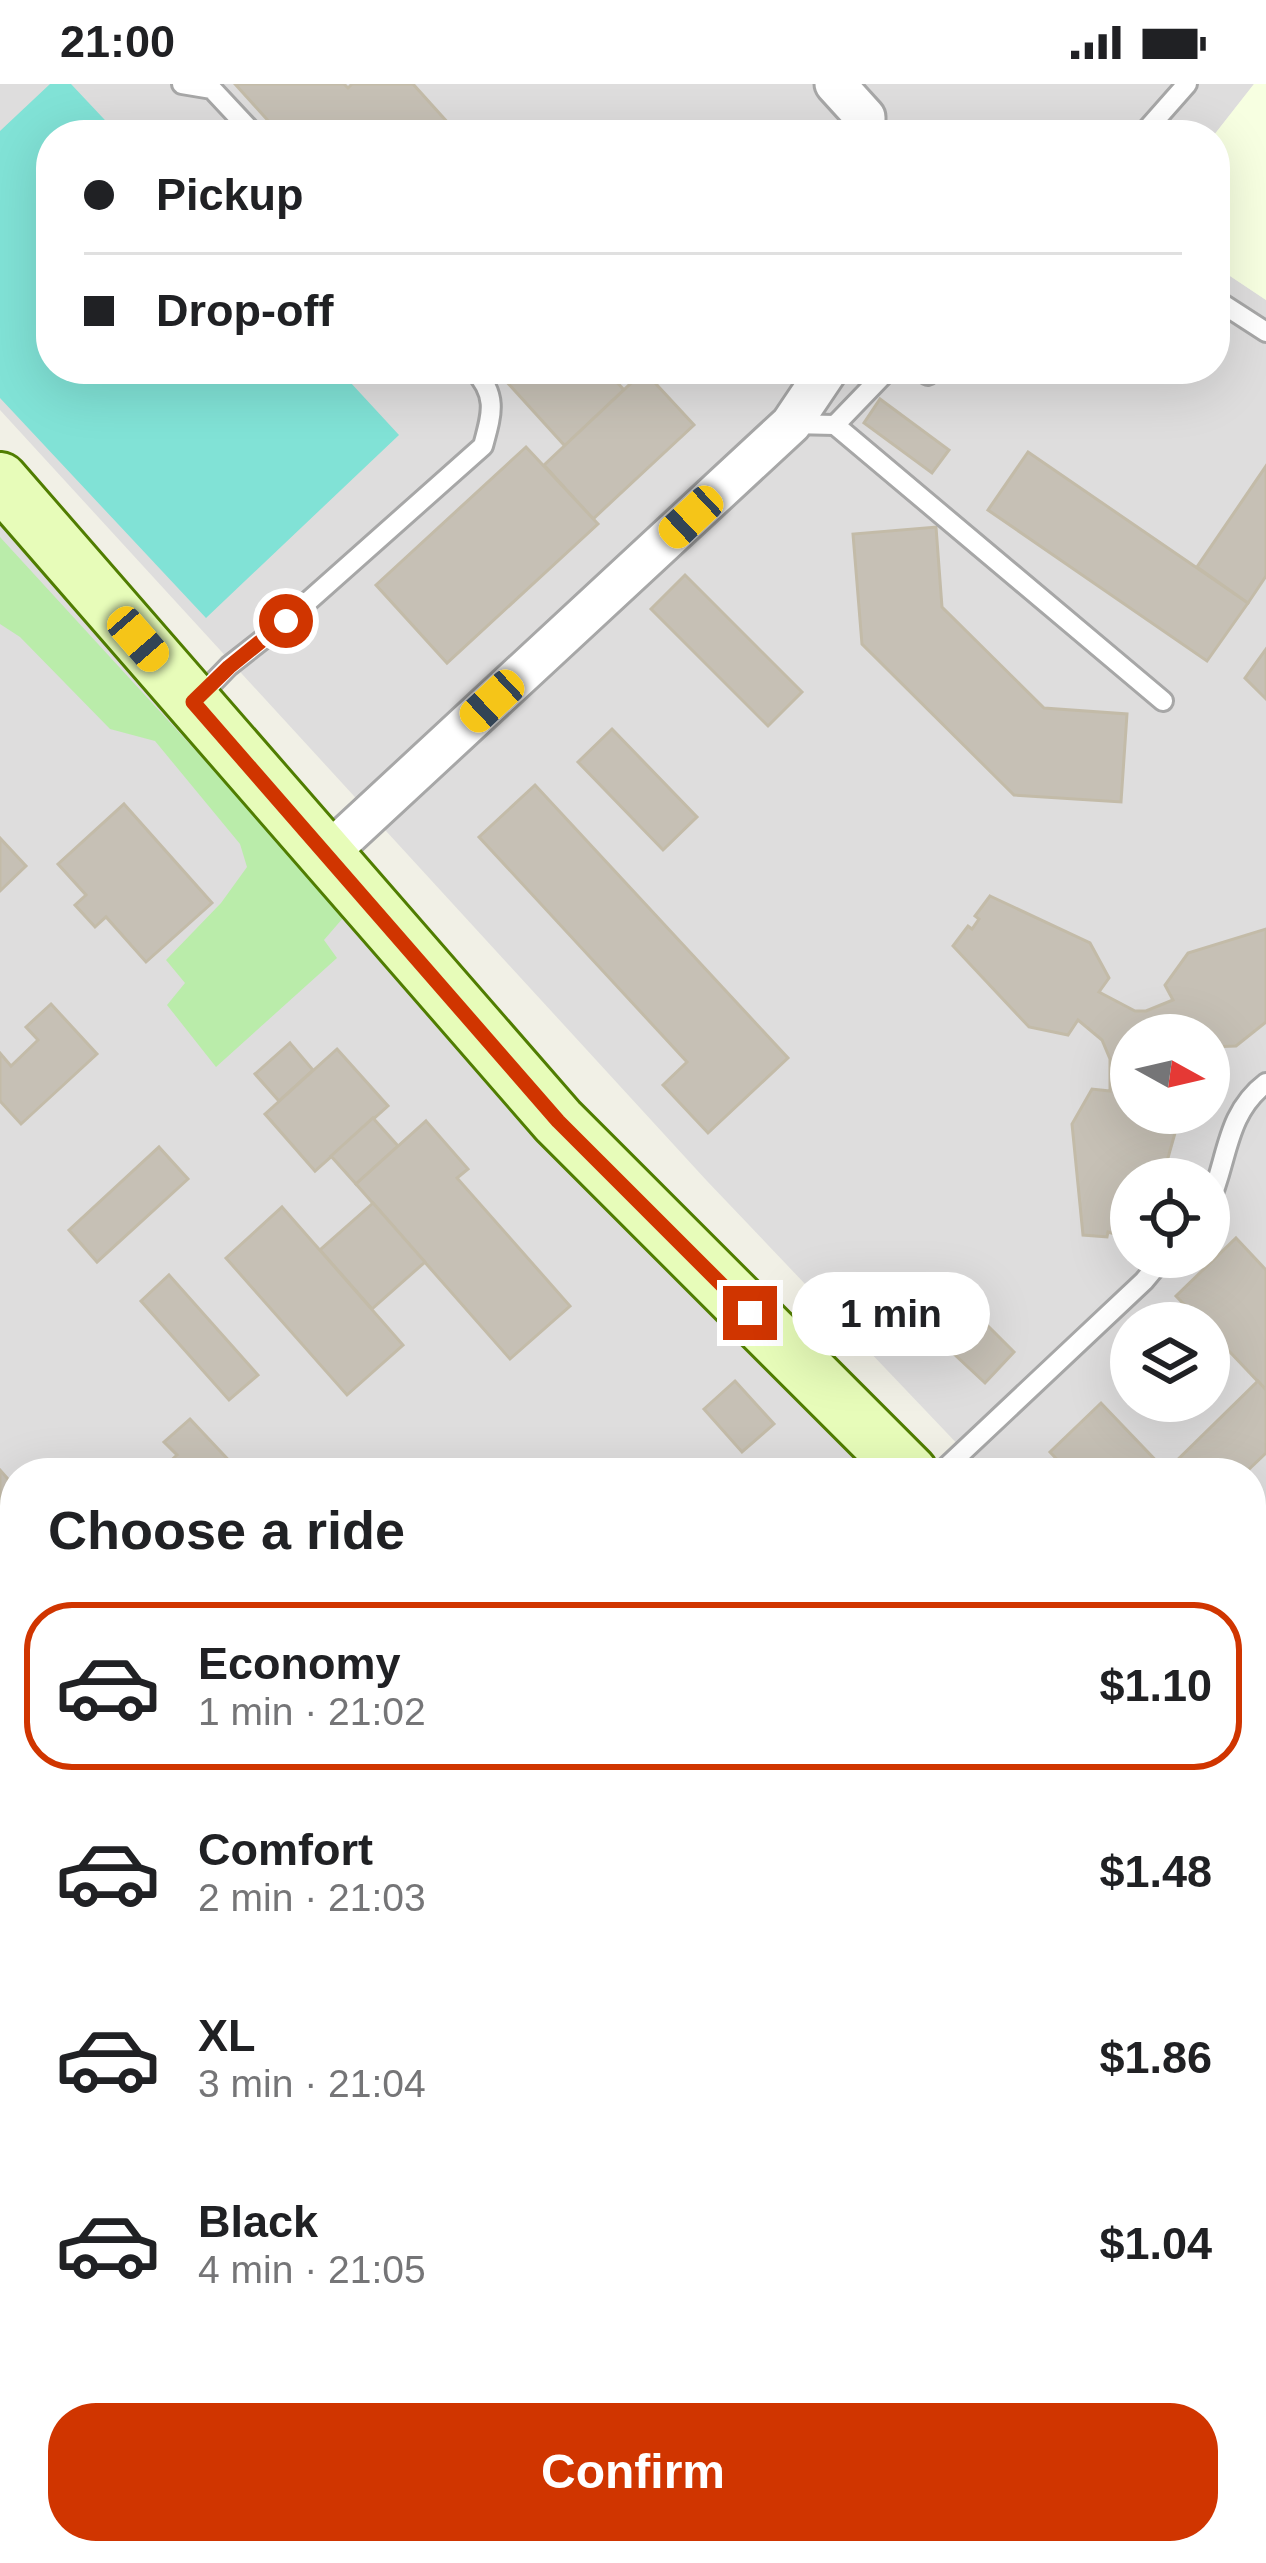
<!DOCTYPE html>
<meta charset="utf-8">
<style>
:root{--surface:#fff;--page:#f6f6f6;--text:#202124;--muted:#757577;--line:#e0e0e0;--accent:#d03500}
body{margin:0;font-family:Helvetica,sans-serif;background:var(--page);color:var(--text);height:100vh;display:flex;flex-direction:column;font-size:45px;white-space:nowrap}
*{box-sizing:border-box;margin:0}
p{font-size:39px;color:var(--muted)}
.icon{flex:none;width:66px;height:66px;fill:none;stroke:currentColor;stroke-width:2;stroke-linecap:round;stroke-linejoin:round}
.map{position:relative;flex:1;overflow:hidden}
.drawer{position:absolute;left:0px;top:1374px;width:1266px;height:1107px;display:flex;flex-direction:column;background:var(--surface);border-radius:48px 48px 0 0;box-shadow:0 12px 48px #0002}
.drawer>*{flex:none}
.guide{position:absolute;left:36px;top:36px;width:1194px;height:264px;border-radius:48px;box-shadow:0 12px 48px #0002;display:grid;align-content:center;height:264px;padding:0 48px;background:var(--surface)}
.needle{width:78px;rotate:98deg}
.tools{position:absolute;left:1110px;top:930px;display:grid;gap:24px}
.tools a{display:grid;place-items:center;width:120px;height:120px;border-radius:50%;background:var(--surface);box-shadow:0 12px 48px #0002;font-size:60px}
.end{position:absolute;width:54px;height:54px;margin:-27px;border:15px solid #d03500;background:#fff;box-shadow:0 0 0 6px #fff}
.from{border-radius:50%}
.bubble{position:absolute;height:84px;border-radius:42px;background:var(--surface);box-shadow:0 12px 48px #0002;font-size:39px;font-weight:700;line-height:84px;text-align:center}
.car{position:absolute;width:36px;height:72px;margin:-36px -18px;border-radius:15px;box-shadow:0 0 9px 3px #0007;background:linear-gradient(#f5c518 24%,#345 0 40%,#f5c518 0 76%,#345 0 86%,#f5c518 0)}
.guide b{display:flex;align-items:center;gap:42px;height:114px;font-size:45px}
.guide b+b{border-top:3px solid var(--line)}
.guide i{width:30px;height:30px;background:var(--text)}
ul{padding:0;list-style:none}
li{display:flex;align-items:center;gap:36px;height:168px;margin:0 24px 18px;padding:0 24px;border:6px solid transparent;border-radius:48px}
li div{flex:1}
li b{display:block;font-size:45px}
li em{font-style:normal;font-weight:700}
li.on{border-color:var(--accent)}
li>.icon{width:108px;height:108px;stroke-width:1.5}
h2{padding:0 48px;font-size:54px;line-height:144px}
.primary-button{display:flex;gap:24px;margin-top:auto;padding:24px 48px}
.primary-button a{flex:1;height:138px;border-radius:48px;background:var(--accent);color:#fff;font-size:48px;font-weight:700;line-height:138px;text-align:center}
.status{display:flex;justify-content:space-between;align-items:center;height:84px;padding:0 60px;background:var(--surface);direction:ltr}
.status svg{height:33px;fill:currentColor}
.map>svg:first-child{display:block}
.residential{fill:#dedddd;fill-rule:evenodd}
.education{fill:#f7ffe1}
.grass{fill:#baecaa}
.forest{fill:#9bd199}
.pitch{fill:#81e2d6}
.building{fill:#c6c0b5;stroke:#c3bba8;stroke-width:3}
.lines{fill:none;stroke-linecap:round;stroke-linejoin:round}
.lane-casing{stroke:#a7a7a7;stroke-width:24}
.street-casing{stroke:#a7a7a7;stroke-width:45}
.secondary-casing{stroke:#507d01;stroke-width:60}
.lane{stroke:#fff;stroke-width:18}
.street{stroke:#fff;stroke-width:39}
.secondary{stroke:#e7fcb9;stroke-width:54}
.route{stroke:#d03500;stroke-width:15}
</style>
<div class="status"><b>21:00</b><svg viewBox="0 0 49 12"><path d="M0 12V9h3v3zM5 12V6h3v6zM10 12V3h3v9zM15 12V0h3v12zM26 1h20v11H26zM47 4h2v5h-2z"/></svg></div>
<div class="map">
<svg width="1266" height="2479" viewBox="0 0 1266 2479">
<rect width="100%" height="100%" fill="#f1f0e6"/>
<g class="residential">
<path d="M0,0H1254L1214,51H51V285H1215V182L1266,216V1510L1251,1523V1389H985L707,1097L0,326ZM1131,951H1209V1029H1131ZM1131,1095H1209V1173H1131ZM1131,1239H1209V1317H1131Z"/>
<polygon points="0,436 869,1389 15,1389 15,2466 174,2466 157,2479 0,2479"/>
</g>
<polygon class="education" points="1254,0 1266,0 1266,216 1215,182 1214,51"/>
<g class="grass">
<polygon points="0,453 329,812 343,834 324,856 337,874 216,983 167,921 185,899 166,876 221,819 247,783 240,760 155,657 110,645 20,553 0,540"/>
<polygon points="1266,1584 1266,1699 1251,1683 1251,1598"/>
<polygon points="390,2466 613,2466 626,2479 373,2479"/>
</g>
<polygon class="forest" points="1251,1868 1266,1884 1266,2479 702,2479 689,2466 1251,2466"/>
<polygon class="pitch" points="50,0 71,0 119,51 51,51 51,285 338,285 399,351 206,534 0,314 0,47"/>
<g class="building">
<polygon points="235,0 344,0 348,4 352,0 413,0 459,51 281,51"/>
<polygon points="495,285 605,285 624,306 565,362"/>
<polygon points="644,287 694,341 593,435 544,381"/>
<polygon points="880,315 949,366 932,389 864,339"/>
<polygon points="526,363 598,440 447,579 376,501"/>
<polygon points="1028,368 1248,519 1207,577 988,426"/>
<polygon points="1266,382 1266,492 1248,519 1197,483"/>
<polygon points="936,443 942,523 1044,624 1127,630 1121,718 1014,711 862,560 853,450"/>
<polygon points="685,491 802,608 768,642 651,525"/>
<polygon points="1266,565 1266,615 1245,594"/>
<polygon points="612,645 697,733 663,766 578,678"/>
<polygon points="535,701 788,974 708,1049 663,1001 687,978 479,753"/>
<polygon points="124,720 212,819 146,878 106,833 95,843 75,821 86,811 58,780"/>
<polygon points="0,754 26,782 0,807"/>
<polygon points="990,812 1090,859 1109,894 1099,908 1135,927 1146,927 1173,916 1165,901 1188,869 1266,845 1266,938 1236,962 1209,963 1209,951 1191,951 1189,947 1182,951 1131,951 1131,1029 1168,1029 1175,1049 1162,1095 1131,1095 1131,1155 1108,1148 1107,1153 1083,1151 1072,1040 1092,1005 1110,1007 1110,975 1102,956 1078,936 1068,951 1029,943 953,862 968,842 972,845 979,835 975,832"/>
<polygon points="51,920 97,970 21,1040 0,1017 0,969 11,982 38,956 26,943"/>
<polygon points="290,959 313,986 279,1017 255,990"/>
<polygon points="337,965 388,1022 315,1087 265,1030"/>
<polygon points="373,1034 398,1062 356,1100 331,1072"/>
<polygon points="426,1037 468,1085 457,1094 570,1222 510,1275 356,1100"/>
<polygon points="159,1063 188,1095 97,1178 69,1146"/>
<polygon points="373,1119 425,1178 372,1225 320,1166"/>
<polygon points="282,1123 403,1261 347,1311 226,1174"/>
<polygon points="1236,1154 1266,1186 1266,1306 1209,1246 1209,1239 1202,1239 1176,1212"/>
<polygon points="169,1191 258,1291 229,1316 141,1217"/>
<polygon points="984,1238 1014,1268 985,1299 954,1270"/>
<polygon points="735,1297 774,1340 742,1368 704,1325"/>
<polygon points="1258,1297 1266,1306 1266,1369 1245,1389 1070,1389 1050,1368 1101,1319 1166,1387"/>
<polygon points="190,1335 236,1384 231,1389 157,1389 177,1371 164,1358"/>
<polygon points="0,1386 15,1403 15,1418 0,1432"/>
<polygon points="0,1592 15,1598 15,1660 0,1654"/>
<polygon points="0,1849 15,1854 15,1942 0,1937"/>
<polygon points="15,2126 15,2202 0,2209 0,2134"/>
</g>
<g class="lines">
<g class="lane-casing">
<g id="lane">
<polyline points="182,0 212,5 255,51"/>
<polyline points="1142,51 1187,0"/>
<polyline points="1215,215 1266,248"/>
<polyline points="918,285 928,291 933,285"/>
<polyline points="791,340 835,341 889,285"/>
<polyline points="835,341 1163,617"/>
<path d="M195,617L229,582L286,537L483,362C492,329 498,311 473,285"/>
<path d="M1209,1119C1228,1077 1225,1030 1266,999"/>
<polyline points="940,1389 1144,1197 1164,1173"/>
</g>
</g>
<g class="street-casing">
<g id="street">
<polyline points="835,0 865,33 865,51"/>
<polyline points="326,771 791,340 828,285"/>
<polyline points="1251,1731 1266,1746"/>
<polyline points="0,2358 15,2351"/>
<polyline points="653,2466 666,2479"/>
</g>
</g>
<g class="secondary-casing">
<g id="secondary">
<polyline points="0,396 558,1037 910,1389"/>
<polyline points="1251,1556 1266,1542"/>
<polyline points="195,2479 214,2466"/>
</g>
</g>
<use href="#lane" class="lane"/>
<use href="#street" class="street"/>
<use href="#secondary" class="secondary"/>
</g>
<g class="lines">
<polyline class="route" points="286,537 229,583 193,618 558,1037 750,1229"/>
</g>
</svg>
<div class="tools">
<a><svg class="needle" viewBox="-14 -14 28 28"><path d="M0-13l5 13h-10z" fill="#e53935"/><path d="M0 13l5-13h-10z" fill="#757577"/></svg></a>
<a><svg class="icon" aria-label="locate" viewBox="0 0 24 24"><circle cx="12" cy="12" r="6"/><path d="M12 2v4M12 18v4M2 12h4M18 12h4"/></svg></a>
<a><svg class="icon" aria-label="layers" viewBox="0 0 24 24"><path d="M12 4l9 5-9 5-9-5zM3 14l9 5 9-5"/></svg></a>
</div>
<i class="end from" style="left:286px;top:537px"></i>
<i class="end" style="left:750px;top:1229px"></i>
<div class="bubble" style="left:792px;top:1188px;width:198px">1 min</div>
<i class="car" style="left:691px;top:433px;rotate:227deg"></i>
<i class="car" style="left:138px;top:555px;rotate:139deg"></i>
<i class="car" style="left:492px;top:617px;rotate:227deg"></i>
<div class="guide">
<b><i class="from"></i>Pickup</b>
<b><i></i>Drop-off</b>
</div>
<section class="drawer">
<h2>Choose a ride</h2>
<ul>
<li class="on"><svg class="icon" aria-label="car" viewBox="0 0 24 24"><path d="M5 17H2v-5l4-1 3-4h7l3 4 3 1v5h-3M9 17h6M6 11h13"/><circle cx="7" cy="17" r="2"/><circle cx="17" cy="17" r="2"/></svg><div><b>Economy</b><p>1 min · 21:02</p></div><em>$1.10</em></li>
<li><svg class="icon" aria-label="car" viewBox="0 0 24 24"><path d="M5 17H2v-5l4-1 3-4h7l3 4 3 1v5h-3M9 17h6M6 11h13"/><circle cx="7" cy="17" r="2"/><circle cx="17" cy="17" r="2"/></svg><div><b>Comfort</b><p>2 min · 21:03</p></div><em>$1.48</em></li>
<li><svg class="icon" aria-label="car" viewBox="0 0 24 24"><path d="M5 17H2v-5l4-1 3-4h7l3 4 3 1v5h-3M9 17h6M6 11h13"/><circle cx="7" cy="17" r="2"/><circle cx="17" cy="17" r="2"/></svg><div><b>XL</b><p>3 min · 21:04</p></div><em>$1.86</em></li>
<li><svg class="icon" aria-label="car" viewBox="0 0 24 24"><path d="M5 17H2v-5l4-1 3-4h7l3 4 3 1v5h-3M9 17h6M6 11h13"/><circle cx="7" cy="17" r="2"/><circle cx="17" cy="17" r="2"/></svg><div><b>Black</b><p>4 min · 21:05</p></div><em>$1.04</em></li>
</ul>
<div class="primary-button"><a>Confirm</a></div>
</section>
</div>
